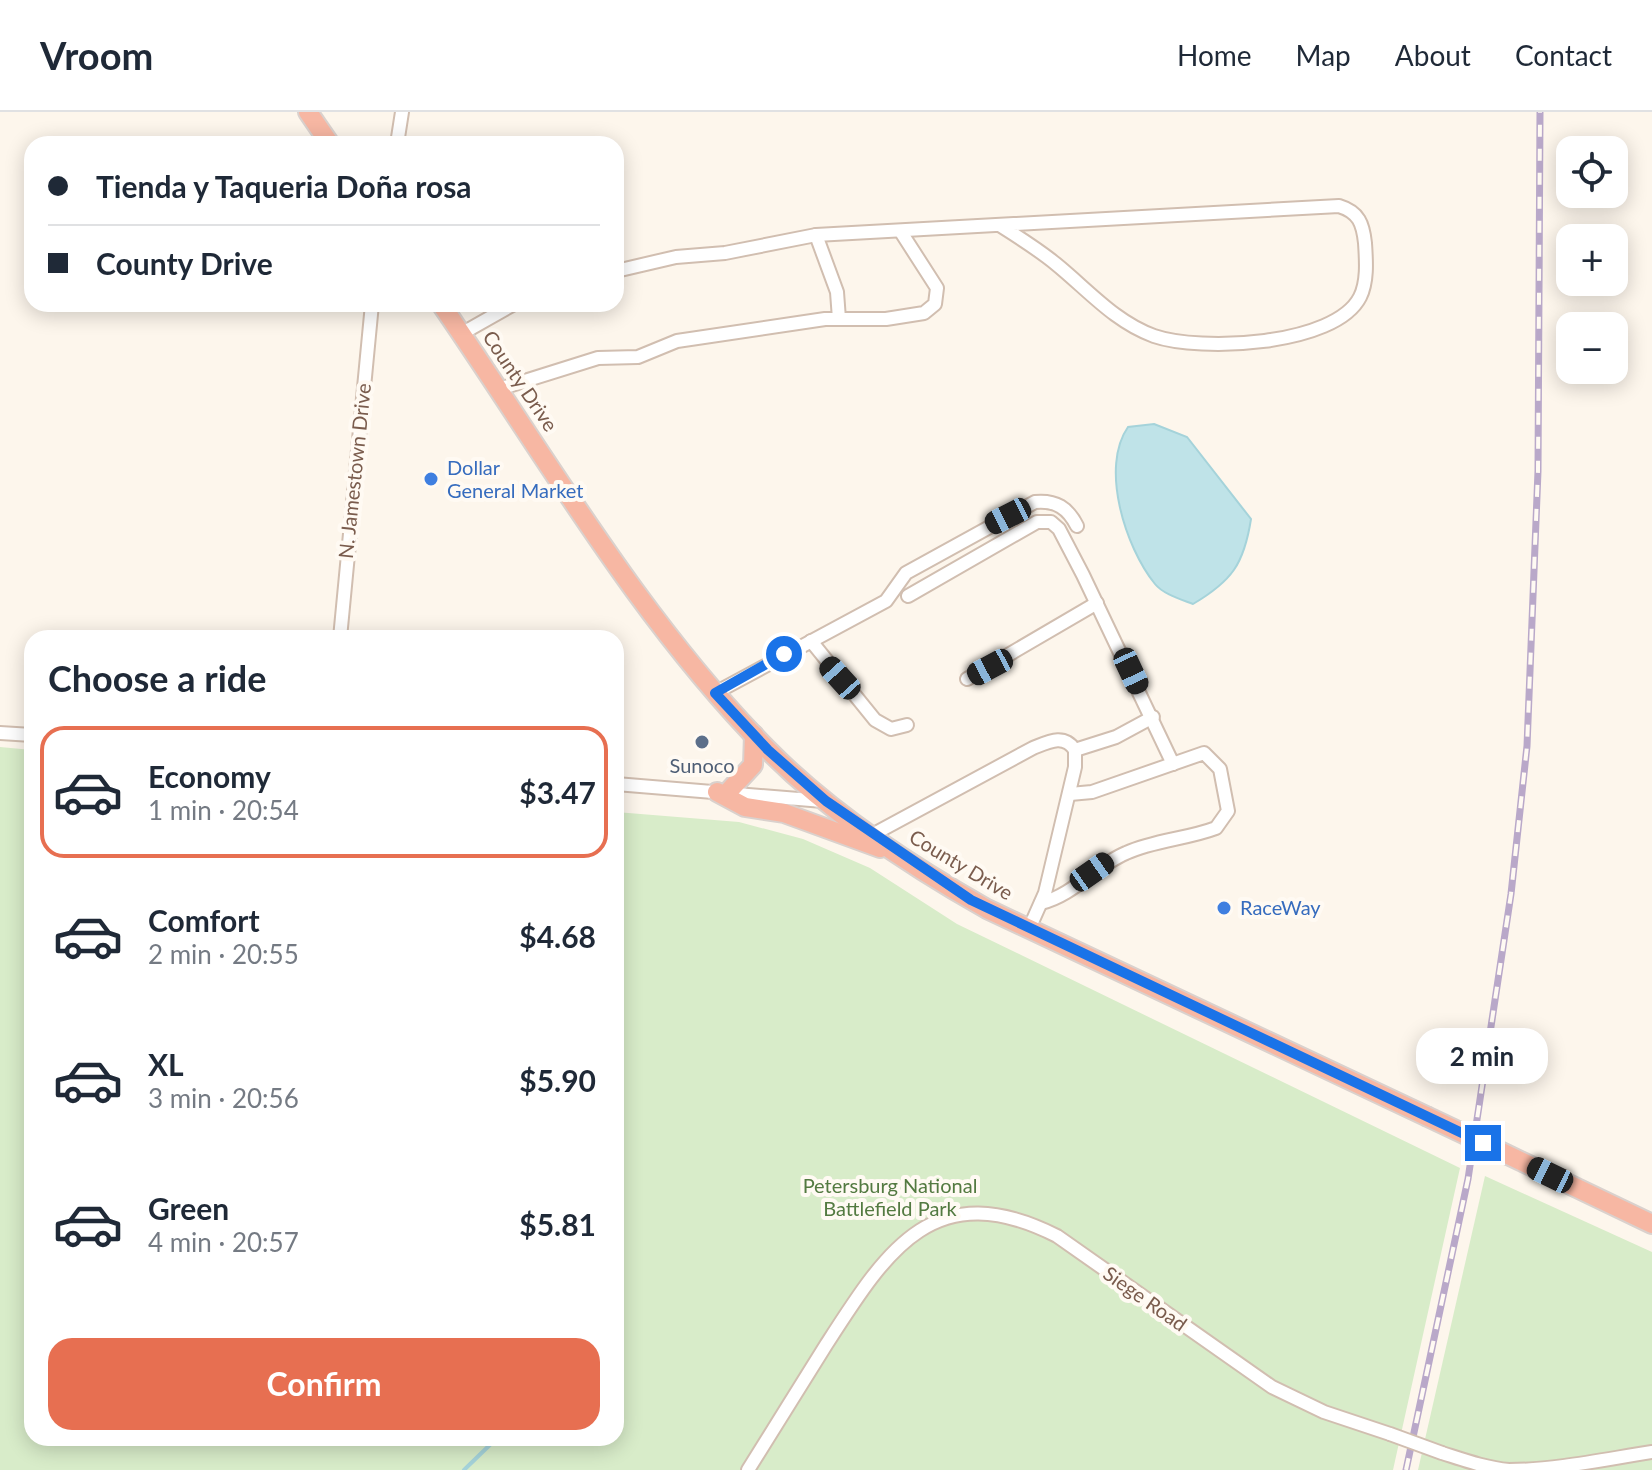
<!DOCTYPE html>
<meta charset="utf-8">
<style>
:root{--surface:#fff;--page:#f6f6f7;--text:#1f2937;--muted:#747a83;--line:#e0e1e3;--accent:#e76f51}
body{margin:0;font-family:Lato,sans-serif;background:var(--page);color:var(--text);height:100vh;display:flex;flex-direction:column;font-size:30px;white-space:nowrap}
*{box-sizing:border-box;margin:0}
p{font-size:26px;color:var(--muted)}
.icon{flex:none;width:44px;height:44px;fill:none;stroke:currentColor;stroke-width:2;stroke-linecap:round;stroke-linejoin:round}
.map{position:relative;flex:1;overflow:hidden}
.drawer{position:absolute;left:24px;top:518px;width:600px;height:816px;display:flex;flex-direction:column;background:var(--surface);border-radius:24px;box-shadow:0 4px 20px #0003}
.drawer>*{flex:none}
.hud{position:absolute;left:24px;top:24px;width:600px;height:176px;border-radius:24px;box-shadow:0 4px 20px #0003;display:grid;align-content:center;height:176px;padding:0 24px;background:var(--surface)}
.controls{position:absolute;left:1556px;top:24px;display:grid;gap:16px}
.controls a{display:grid;place-items:center;width:72px;height:72px;border-radius:16px;background:var(--surface);box-shadow:0 4px 20px #0003;font-size:40px}
.end{position:absolute;width:36px;height:36px;margin:-18px;border:10px solid #1a73e8;background:#fff;box-shadow:0 0 0 4px #fff}
.from{border-radius:50%}
.bubble{position:absolute;height:56px;border-radius:24px;background:var(--surface);box-shadow:0 4px 20px #0003;font-size:26px;font-weight:700;line-height:56px;text-align:center}
.car{position:absolute;width:24px;height:48px;margin:-24px -12px;border-radius:10px;box-shadow:0 0 6px 2px #0007;background:linear-gradient(#222 24%,#8ab4d8 0 40%,#222 0 76%,#8ab4d8 0 86%,#222 0)}
.hud b{display:flex;align-items:center;gap:28px;height:76px;font-size:30px}
.hud b+b{border-top:2px solid var(--line)}
.hud i{width:20px;height:20px;background:var(--text)}
ul{padding:0;list-style:none}
li{display:flex;align-items:center;gap:24px;height:132px;margin:0 16px 12px;padding:0 8px;border:4px solid transparent;border-radius:24px}
li div{flex:1}
li b{display:block;font-size:30px}
li em{font-style:normal;font-weight:700}
li.current{border-color:var(--accent)}
li>.icon{width:72px;height:72px;stroke-width:1.5}
h2{padding:0 24px;font-size:36px;line-height:96px}
.action{display:flex;gap:16px;margin-top:auto;padding:16px 24px}
.action a{flex:1;height:92px;border-radius:24px;background:var(--accent);color:#fff;font-size:32px;font-weight:700;line-height:92px;text-align:center}
header{display:flex;align-items:center;gap:48px;box-sizing:border-box;height:112px;padding:0 40px;background:var(--surface);border-bottom:2px solid var(--line)}
header strong{font-size:38px}
nav{display:flex;gap:44px;margin-inline-start:auto;font-size:28px}
.map>svg:first-child{display:block}
.green{fill:#d8ecc9}
.water{fill:#bfe3e8;stroke:#a5d3da;stroke-width:2}
.lines{fill:none;stroke-linecap:round;stroke-linejoin:round}
.stream{stroke:#a5d3da;stroke-width:4}
.minor-casing{stroke:#d1beb0;stroke-width:16}
.highway-casing{stroke:#dad1cd;stroke-width:22}
.minor{stroke:#fff;stroke-width:12}
.highway{stroke:#f7b7a3;stroke-width:18}
.rail-casing{stroke:#b9a8c9;stroke-width:7}
.rail{stroke:#fffaf3;stroke-width:4;stroke-dasharray:12;stroke-linecap:butt}
.minor-bridge-casing{stroke:#d1beb0;stroke-width:16;stroke-linecap:butt}
.highway-bridge-casing{stroke:#dad1cd;stroke-width:22;stroke-linecap:butt}
.minor-bridge{stroke:#fff;stroke-width:12}
.highway-bridge{stroke:#f7b7a3;stroke-width:18}
.route{stroke:#1a73e8;stroke-width:10}
.shop-dot{fill:#3f7fe0;stroke:#fffaf3;stroke-width:3}
.service-dot{fill:#5c6f8a;stroke:#fffaf3;stroke-width:3}
.labels{text-anchor:middle;stroke-width:8;stroke-linejoin:round;paint-order:stroke}
.street-label{font-size:20px;fill:#7a5c4d;stroke:#fffaf3}
.shop-label{font-size:20px;fill:#366cbe;stroke:#fffaf3;text-anchor:start}
.service-label{font-size:20px;fill:#4e5e75;stroke:#fffaf3}
.park-label{font-size:20px;fill:#537a41;stroke:#fffaf3}
</style>
<header>
<strong>Vroom</strong>
<nav><a>Home</a><a>Map</a><a>About</a><a>Contact</a></nav>
</header>
<div class="map">
<svg width="1652" height="1358" viewBox="0 0 1652 1358">
<rect width="100%" height="100%" fill="#fdf6ec"/>
<g class="green">
<polygon points="0,635 32,638 32,1326 616,1326 616,700 739,710 803,727 870,756 957,812 1460,1056 1393,1358 0,1358"/>
<polygon points="1485,1064 1652,1140 1652,1358 1418,1358"/>
</g>
<path class="water" d="M1154,312L1187,325L1251,407C1244,452 1232,469 1193,492C1180,487 1163,482 1155,472C1125,435 1100,355 1128,315Z"/>
<g class="lines">
<polyline class="stream" points="464,1358 497,1326"/>
<g class="minor-casing">
<g id="minor">
<polyline points="397,32 402,0"/>
<polyline points="816,123 837,180 839,207"/>
<path d="M616,159L676,145L725,141L816,123L1339,94C1359,100 1363,112 1365,131C1366,147 1368,169 1360,185C1335,234 1200,240 1154,224C1115,210 1088,178 1056,152C1039,138 1020,126 1001,114"/>
<polyline points="461,222 514,192"/>
<polyline points="499,277 598,246 638,245 677,229 825,207 886,207 924,201 935,192 937,176 901,120"/>
<polyline points="908,484 1037,410 1051,410 1059,417 1083,463 1173,652"/>
<polyline points="340,526 372,192"/>
<polyline points="811,529 875,608 891,617 907,613"/>
<polyline points="967,567 1097,491"/>
<path d="M715,581L886,489L906,461L1035,390C1056,388 1068,396 1077,414"/>
<polyline points="0,621 32,623"/>
<polyline points="1075,638 1116,625 1153,605"/>
<polyline points="616,672 823,689"/>
<path d="M872,723L1033,636C1048,630 1064,621 1075,638V655L1045,781L1029,817"/>
<path d="M1041,791C1074,783 1095,754 1126,741C1155,728 1187,727 1216,716L1228,699L1220,657L1204,641L1092,680L1070,682"/>
<path d="M1442,1341C1464,1348 1486,1356 1509,1358C1556,1358 1606,1347 1652,1340"/>
<path d="M748,1358C774,1316 800,1275 826,1233C887,1138 934,1062 1057,1124L1272,1275L1324,1300L1390,1322"/>
</g>
</g>
<g class="highway-casing">
<g id="highway">
<polyline points="308,0 330,32"/>
<path d="M441,192C545,343 638,506 767,637C830,701 909,753 987,797L1426,1004"/>
<polyline points="717,680 745,695 784,701 880,736"/>
<polyline points="727,681 753,653 754,623"/>
<polyline points="1483,1031 1652,1112"/>
</g>
</g>
<use href="#minor" class="minor"/>
<use href="#highway" class="highway"/>
<g class="rail-casing">
<polyline id="rail" points="1406,1358 1468,1067 1511,782 1527,634 1538,359 1540,0"/>
</g>
<use href="#rail" class="rail"/>
<g class="minor-bridge-casing">
<polyline id="minor-bridge" points="1390,1322 1442,1341"/>
</g>
<g class="highway-bridge-casing">
<polyline id="highway-bridge" points="1426,1004 1483,1031"/>
</g>
<use href="#minor-bridge" class="minor-bridge"/>
<use href="#highway-bridge" class="highway-bridge"/>
</g>
<g class="lines">
<polyline class="route" points="784,542 715,581 768,638 826,689 971,788 1483,1031"/>
</g>
<g class="shop-dot">
<circle cx="431" cy="367" r="8"/>
<circle cx="1224" cy="796" r="8"/>
</g>
<circle class="service-dot" cx="702" cy="630" r="8"/>
<g class="labels">
<g class="street-label">
<text transform="translate(520 269) rotate(56)" y="7">County Drive</text>
<text transform="translate(355 359) rotate(-84)" y="7">N. Jamestown Drive</text>
<text transform="translate(961 753) rotate(31)" y="7">County Drive</text>
<text transform="translate(1145 1187) rotate(35)" y="7">Siege Road</text>
</g>
<g class="shop-label">
<text x="447" y="363">Dollar<tspan x="447" dy="23">General Market</tspan></text>
<text x="1240" y="803">RaceWay</text>
</g>
<g class="service-label">
<text x="702" y="661">Sunoco</text>
</g>
<g class="park-label">
<text x="890" y="1081">Petersburg National<tspan x="890" dy="23">Battlefield Park</tspan></text>
</g>
</g>
</svg>
<div class="controls">
<a><svg class="icon" aria-label="locate" viewBox="0 0 24 24"><circle cx="12" cy="12" r="6"/><path d="M12 2v4M12 18v4M2 12h4M18 12h4"/></svg></a>
<a>+</a>
<a>−</a>
</div>
<i class="end from" style="left:784px;top:542px"></i>
<i class="end" style="left:1483px;top:1031px"></i>
<div class="bubble" style="left:1416px;top:916px;width:132px">2 min</div>
<i class="car" style="left:1008px;top:404px;rotate:243deg"></i>
<i class="car" style="left:990px;top:555px;rotate:242deg"></i>
<i class="car" style="left:1131px;top:559px;rotate:155deg"></i>
<i class="car" style="left:840px;top:566px;rotate:318deg"></i>
<i class="car" style="left:1092px;top:760px;rotate:55deg"></i>
<i class="car" style="left:1550px;top:1063px;rotate:296deg"></i>
<div class="hud">
<b><i class="from"></i>Tienda y Taqueria Doña rosa</b>
<b><i></i>County Drive</b>
</div>
<section class="drawer">
<h2>Choose a ride</h2>
<ul>
<li class="current"><svg class="icon" aria-label="car" viewBox="0 0 24 24"><path d="M5 17H2v-5l4-1 3-4h7l3 4 3 1v5h-3M9 17h6M6 11h13"/><circle cx="7" cy="17" r="2"/><circle cx="17" cy="17" r="2"/></svg><div><b>Economy</b><p>1 min · 20:54</p></div><em>$3.47</em></li>
<li><svg class="icon" aria-label="car" viewBox="0 0 24 24"><path d="M5 17H2v-5l4-1 3-4h7l3 4 3 1v5h-3M9 17h6M6 11h13"/><circle cx="7" cy="17" r="2"/><circle cx="17" cy="17" r="2"/></svg><div><b>Comfort</b><p>2 min · 20:55</p></div><em>$4.68</em></li>
<li><svg class="icon" aria-label="car" viewBox="0 0 24 24"><path d="M5 17H2v-5l4-1 3-4h7l3 4 3 1v5h-3M9 17h6M6 11h13"/><circle cx="7" cy="17" r="2"/><circle cx="17" cy="17" r="2"/></svg><div><b>XL</b><p>3 min · 20:56</p></div><em>$5.90</em></li>
<li><svg class="icon" aria-label="car" viewBox="0 0 24 24"><path d="M5 17H2v-5l4-1 3-4h7l3 4 3 1v5h-3M9 17h6M6 11h13"/><circle cx="7" cy="17" r="2"/><circle cx="17" cy="17" r="2"/></svg><div><b>Green</b><p>4 min · 20:57</p></div><em>$5.81</em></li>
</ul>
<div class="action"><a>Confirm</a></div>
</section>
</div>
